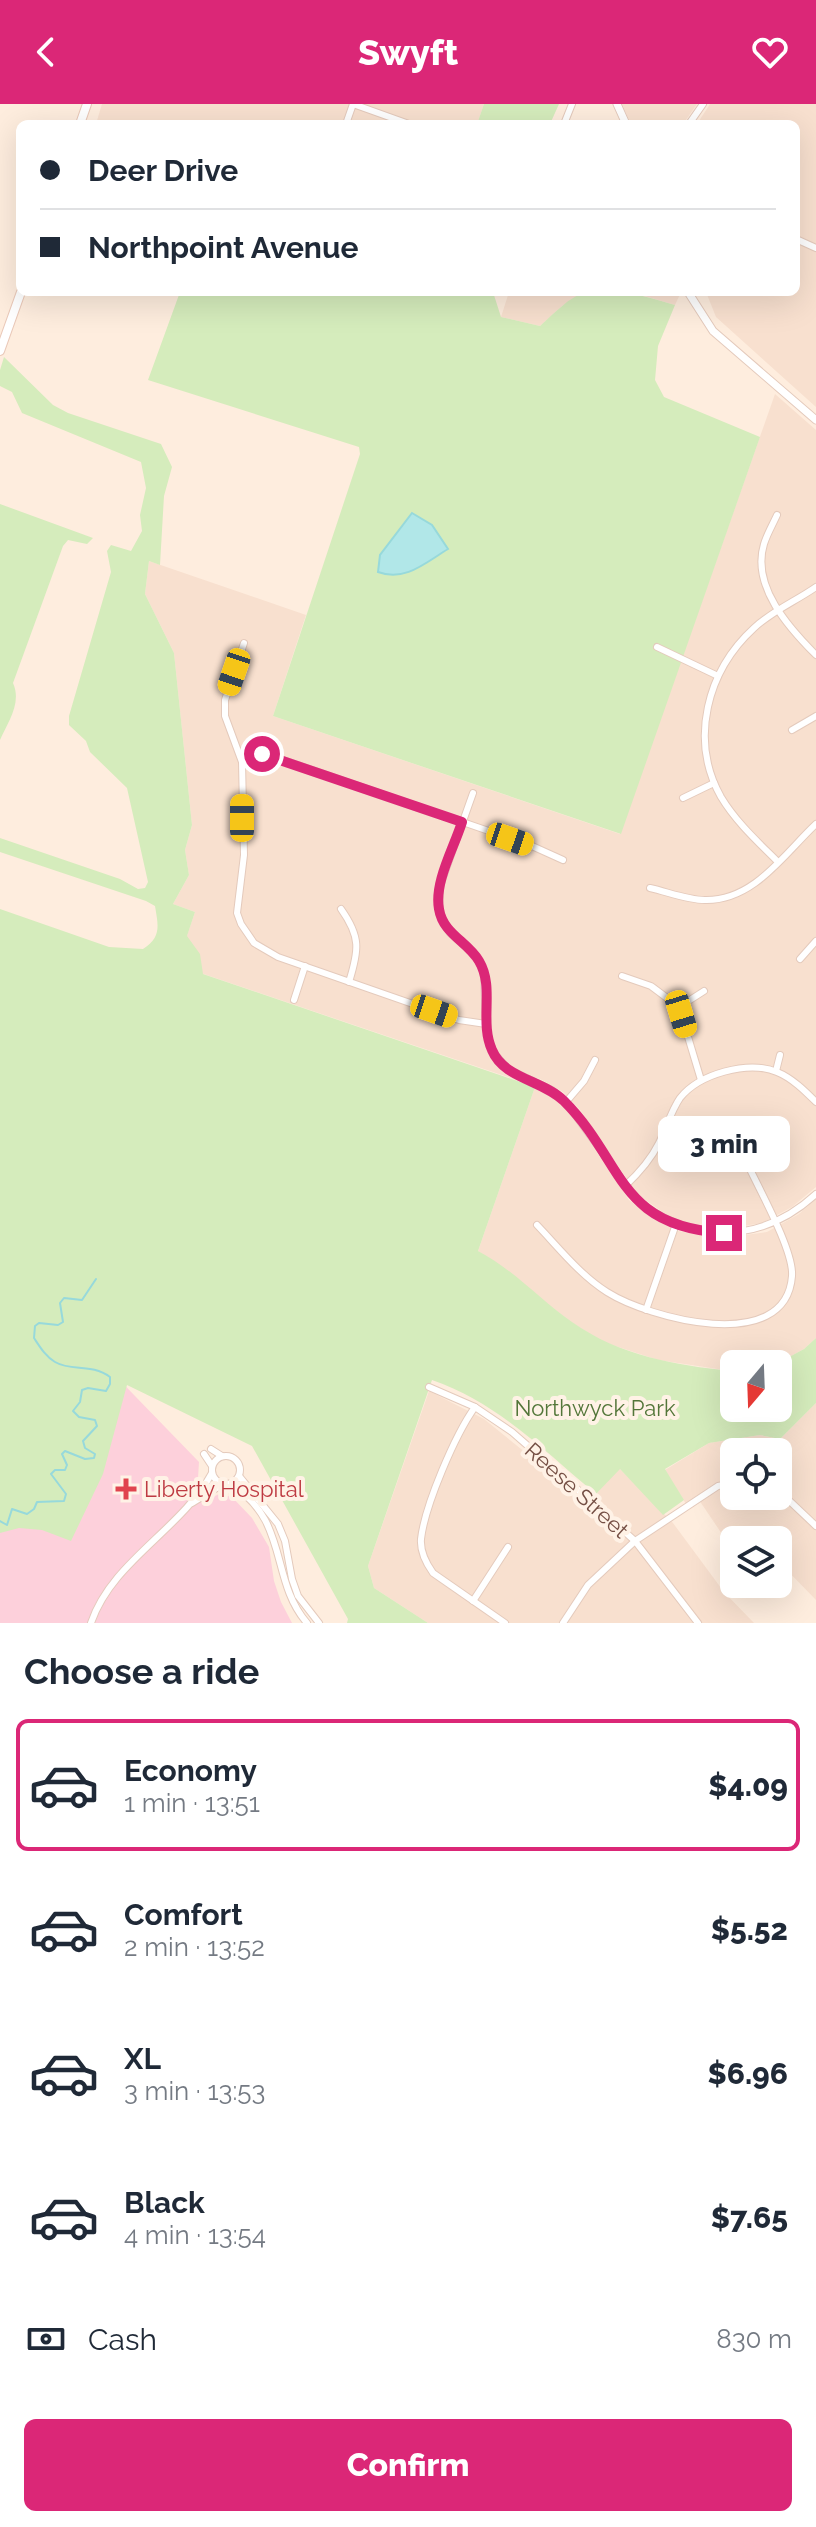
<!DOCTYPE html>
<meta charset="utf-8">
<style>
:root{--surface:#fff;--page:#f2f2f3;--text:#1f2937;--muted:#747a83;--line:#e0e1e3;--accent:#db2777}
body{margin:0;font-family:Raleway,sans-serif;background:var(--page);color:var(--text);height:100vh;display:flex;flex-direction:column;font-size:30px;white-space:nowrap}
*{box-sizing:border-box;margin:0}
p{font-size:26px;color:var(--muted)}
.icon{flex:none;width:44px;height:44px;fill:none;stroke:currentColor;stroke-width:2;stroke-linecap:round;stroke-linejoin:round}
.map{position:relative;height:1519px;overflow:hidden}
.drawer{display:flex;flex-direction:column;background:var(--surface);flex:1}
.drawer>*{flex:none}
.hud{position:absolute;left:16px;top:16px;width:784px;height:176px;border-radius:12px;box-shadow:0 8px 32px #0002;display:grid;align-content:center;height:176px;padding:0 24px;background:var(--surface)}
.needle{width:52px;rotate:199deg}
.buttons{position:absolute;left:720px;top:1246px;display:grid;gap:16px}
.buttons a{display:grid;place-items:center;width:72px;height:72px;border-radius:12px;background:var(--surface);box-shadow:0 8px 32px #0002;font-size:40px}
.end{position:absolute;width:36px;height:36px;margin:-18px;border:10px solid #db2777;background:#fff;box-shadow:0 0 0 4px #fff}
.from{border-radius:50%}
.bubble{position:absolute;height:56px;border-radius:12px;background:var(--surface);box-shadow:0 8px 32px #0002;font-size:26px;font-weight:800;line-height:56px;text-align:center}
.car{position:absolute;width:24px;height:48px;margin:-24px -12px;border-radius:10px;box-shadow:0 0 6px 2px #0007;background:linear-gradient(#f5c518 24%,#345 0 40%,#f5c518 0 76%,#345 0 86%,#f5c518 0)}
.hud b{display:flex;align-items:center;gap:28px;height:76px;font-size:30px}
.hud b+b{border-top:2px solid var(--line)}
.hud i{width:20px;height:20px;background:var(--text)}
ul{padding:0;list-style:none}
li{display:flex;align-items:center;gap:24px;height:132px;margin:0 16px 12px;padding:0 8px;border:4px solid transparent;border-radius:12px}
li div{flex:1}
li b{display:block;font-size:30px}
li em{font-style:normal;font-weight:800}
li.on{border-color:var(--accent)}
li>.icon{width:72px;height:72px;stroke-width:1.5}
h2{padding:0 24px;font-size:36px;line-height:96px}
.pay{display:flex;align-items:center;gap:20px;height:88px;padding:0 24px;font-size:30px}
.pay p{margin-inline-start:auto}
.button{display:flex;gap:16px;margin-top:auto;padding:16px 24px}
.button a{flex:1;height:92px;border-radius:12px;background:var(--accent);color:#fff;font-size:32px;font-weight:800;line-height:92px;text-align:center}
header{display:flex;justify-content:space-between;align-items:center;height:104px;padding:0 24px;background:var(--accent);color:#fff;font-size:36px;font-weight:800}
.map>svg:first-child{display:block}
.residential{fill:#f8e0cf;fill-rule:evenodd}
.medical{fill:#fdd0db}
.green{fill:#d5ecbc}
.water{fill:#b1e7e8;stroke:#97d9db;stroke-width:2}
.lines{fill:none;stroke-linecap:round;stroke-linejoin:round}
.stream{stroke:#97d9db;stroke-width:2}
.minor-casing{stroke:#e4cabc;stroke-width:8}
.tertiary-casing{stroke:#e4cabc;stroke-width:9}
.secondary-casing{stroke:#eac9b9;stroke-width:10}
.minor{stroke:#fff;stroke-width:6}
.tertiary{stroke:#fff;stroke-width:7}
.secondary{stroke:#fff;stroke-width:8}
.route{stroke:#db2777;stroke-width:10}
.health-dot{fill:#e0444e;stroke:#fff2e6;stroke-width:3}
.labels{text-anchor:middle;stroke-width:8;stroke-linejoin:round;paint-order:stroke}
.park-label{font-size:22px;fill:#537639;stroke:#fff2e6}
.health-label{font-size:22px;fill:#be3a42;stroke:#fff2e6;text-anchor:start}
.street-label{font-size:22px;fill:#754f44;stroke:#fff2e6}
</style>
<header><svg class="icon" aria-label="back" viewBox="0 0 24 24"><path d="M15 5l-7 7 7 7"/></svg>Swyft<svg class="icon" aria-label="heart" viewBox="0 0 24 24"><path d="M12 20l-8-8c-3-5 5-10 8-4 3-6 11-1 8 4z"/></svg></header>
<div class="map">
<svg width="816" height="1519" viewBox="0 0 816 1519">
<rect width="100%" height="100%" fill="#feedde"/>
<g class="residential">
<polygon points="102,0 484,0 477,20 96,20"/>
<polygon points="622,0 697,0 683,20 631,20"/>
<polygon points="710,0 816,0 816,303 716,213 706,188 796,188 796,20 697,20"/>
<polygon points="509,188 586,188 562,202 540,222 501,213"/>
<polygon points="631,188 681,188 675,201"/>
<polygon points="775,290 816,326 816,1083 792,1103 762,1119 725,1125 704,1124 671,1114 637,1090 581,1007 563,988 542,976 537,974 534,982 177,861 195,808 173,800 189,771 185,746 192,721 174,549 145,490 149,457 306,511 273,612 620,730"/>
<polygon points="535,983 561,999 571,1010 629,1096 653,1115 678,1127 722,1134 767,1128 799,1110 816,1095 816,1234 804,1245 776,1260 734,1260 734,1271 731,1267 658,1256 603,1238 571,1218 478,1147"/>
<polygon points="429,1287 484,1315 588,1399 619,1364 673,1419 724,1488 754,1519 428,1519 374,1484 368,1462"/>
<path d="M816,1299V1496L778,1457V1436H758L747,1429L728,1426L722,1430L697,1393L686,1400L665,1366L709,1339L760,1331L780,1335ZM734,1348H778V1392H734Z"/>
</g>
<polygon class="medical" points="102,1258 199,1358 198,1374 192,1380 209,1395 219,1390 232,1393 252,1414 269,1443 274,1477 281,1498 292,1519 0,1519 0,1426"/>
<g class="green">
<polygon points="484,0 559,0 550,20 492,18 490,20 477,20"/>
<path d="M180,188H493L501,213L540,222C553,211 569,192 587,188C612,181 650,194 675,201L658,242L655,276L664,293L760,333L621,730L273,612L360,350L359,343L148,276Z"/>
<path d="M4,253L53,301L68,309L161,340L172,363L164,392L160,461L149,457L145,490L174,549L192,721L185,746L189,771L173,800L195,808L187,832L200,850L203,870L535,983L478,1147C513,1165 540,1196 572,1218C620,1252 675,1261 731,1267L734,1271V1304H778L776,1260L804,1245L816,1234V1299L780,1335L760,1331L709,1339L665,1365L684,1396L663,1411L620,1365L596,1390C543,1346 498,1299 432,1276L368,1462L374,1484L428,1519H347L348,1515L252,1342L127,1281L103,1370L71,1437L42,1426L19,1424L0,1429V805L109,843L143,845C162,833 158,821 155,802L146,797L0,748V734L120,775L138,785L145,784L148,778L127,684L90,648L86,637L69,621V612L111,468L107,447L111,441L131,447L142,427L140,411L146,384L141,358L22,309L12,288L0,282V266Z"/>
<path d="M0,400L93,434L87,440L68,436L63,442L13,579C22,599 8,618 0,636Z"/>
</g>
<path class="water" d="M412,409L432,421L448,445C425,459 405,478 378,468L380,451Z"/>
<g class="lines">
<path class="stream" d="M0,1417L7,1421L12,1405L27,1410L34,1405L37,1398L64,1397L66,1390L51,1370L55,1366H65L67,1361L62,1350L65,1347L85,1355L94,1354L95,1350L85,1344L83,1337L97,1322L95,1316L79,1313L73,1307L80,1298L82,1286L88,1284L106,1287L110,1280V1273C91,1259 72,1268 55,1258C46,1253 40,1243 34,1234L35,1222L39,1219L58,1221L63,1218L60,1199L64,1194L82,1196L96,1175"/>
<g class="minor-casing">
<g id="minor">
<polyline points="353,0 409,20"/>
<polyline points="346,20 353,0"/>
<polyline points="564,20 572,0"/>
<polyline points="689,20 703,0"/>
<polyline points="796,135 816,144"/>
<path d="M777,411C773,420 767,430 764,440C751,482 789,524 816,551"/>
<polyline points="244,539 225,596 225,612 242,658 244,751 237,809 241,820 254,839 278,853 459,916 486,920"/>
<polyline points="657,543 718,572"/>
<polyline points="792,626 816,612"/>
<polyline points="241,654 255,649 269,651 532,742 563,756"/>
<path d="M473,689L440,782L439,807L450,829L475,851L484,868L486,925L493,948L508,965L552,986L566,998L635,1094C691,1141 762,1140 816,1090"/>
<polyline points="683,694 714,679"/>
<path d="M778,758C758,738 736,718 721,693C689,636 707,567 754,524C772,507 796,497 816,483"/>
<path d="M650,784C668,788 687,796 705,796C754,797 784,750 816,720"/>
<path d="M341,805C361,833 359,846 349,878"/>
<polyline points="800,855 816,837"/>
<polyline points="622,872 651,882 679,903 701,976"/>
<polyline points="294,896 305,862"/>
<polyline points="679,903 704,887"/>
<polyline points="776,967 780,951"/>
<polyline points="566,998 584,977 595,956"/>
<path d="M625,1082C639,1069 650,1057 659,1039C666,1025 671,1007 680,994C699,970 748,956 777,968C792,974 805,987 816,998"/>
<path d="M537,1121C559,1144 580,1171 607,1188C648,1214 786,1252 792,1172C794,1147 759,1085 747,1059"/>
<polyline points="646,1206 676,1120"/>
<polyline points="429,1283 475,1303 512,1328 575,1383 635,1437 698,1519"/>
<path d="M475,1303C455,1331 425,1401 421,1435C420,1447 426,1459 433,1469L505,1519"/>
<polyline points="211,1345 222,1352"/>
<polyline points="204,1350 212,1362"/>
<circle cx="226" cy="1366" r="14"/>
<polyline points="239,1372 278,1420 285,1437 292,1475 298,1492 319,1519"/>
<path d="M230,1380C290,1416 269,1475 307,1519"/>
<polyline points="778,1386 816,1422"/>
<polyline points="192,1399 223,1380"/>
<polyline points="473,1497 508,1443"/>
<path d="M91,1519C112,1457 181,1426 212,1369"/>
<polyline points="563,1519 588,1481 635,1437 718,1382 734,1379"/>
</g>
</g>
<g class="tertiary-casing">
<g id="tertiary">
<polyline points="617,0 626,20"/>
<polyline points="688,188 713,227 816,316"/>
</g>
</g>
<g class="secondary-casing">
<g id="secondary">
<polyline points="80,20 87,0"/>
<polyline points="0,247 21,188"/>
</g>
</g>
<use href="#minor" class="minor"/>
<use href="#tertiary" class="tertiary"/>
<use href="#secondary" class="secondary"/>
</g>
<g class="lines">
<path class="route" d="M262,650L462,718C454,744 434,778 439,805C443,830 467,837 479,857C495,884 479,917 492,946C504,975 543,976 564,997C625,1058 616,1122 724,1129"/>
</g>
<path class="health-dot" d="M122 1373h8v8h8v8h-8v8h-8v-8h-8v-8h8z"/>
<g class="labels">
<g class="park-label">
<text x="595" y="1312">Northwyck Park</text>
</g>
<g class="health-label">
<text x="144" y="1393">Liberty Hospital</text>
</g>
<g class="street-label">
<text transform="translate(577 1386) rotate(42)" y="8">Reese Street</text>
</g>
</g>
</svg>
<div class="buttons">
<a><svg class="needle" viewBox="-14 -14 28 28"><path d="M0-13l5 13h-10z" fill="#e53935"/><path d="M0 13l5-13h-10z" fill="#747a83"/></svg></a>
<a><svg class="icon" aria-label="locate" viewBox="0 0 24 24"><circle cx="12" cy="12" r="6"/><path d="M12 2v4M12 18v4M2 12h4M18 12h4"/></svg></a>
<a><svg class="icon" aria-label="layers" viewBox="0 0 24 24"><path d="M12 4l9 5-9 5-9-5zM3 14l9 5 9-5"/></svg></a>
</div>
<i class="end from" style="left:262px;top:650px"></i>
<i class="end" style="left:724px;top:1129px"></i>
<div class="bubble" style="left:658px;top:1012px;width:132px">3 min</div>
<i class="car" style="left:234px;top:568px;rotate:199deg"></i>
<i class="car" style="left:242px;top:714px;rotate:0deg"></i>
<i class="car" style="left:510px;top:735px;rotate:109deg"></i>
<i class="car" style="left:434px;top:907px;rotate:109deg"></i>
<i class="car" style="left:681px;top:910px;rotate:163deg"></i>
<div class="hud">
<b><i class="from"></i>Deer Drive</b>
<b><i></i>Northpoint Avenue</b>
</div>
</div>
<section class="drawer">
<h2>Choose a ride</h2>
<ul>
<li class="on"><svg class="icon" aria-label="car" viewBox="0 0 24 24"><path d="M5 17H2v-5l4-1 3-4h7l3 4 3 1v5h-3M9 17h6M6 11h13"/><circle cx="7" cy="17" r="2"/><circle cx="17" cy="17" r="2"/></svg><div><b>Economy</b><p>1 min · 13:51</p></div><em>$4.09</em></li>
<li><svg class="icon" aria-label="car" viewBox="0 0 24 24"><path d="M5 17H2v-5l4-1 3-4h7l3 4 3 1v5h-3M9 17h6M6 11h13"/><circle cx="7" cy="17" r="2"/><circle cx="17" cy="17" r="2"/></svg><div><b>Comfort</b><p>2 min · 13:52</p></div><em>$5.52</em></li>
<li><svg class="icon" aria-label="car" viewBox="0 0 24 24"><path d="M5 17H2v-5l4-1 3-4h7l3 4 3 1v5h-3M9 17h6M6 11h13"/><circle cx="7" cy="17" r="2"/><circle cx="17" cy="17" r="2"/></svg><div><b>XL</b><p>3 min · 13:53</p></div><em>$6.96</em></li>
<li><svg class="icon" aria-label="car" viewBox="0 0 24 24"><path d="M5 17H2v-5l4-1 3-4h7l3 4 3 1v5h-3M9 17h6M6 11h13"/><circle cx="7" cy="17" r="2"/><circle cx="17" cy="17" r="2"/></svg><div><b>Black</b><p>4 min · 13:54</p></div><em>$7.65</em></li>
</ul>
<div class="pay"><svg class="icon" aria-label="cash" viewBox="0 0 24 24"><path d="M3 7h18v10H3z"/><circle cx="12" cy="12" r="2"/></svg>Cash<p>830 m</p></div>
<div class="button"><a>Confirm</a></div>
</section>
